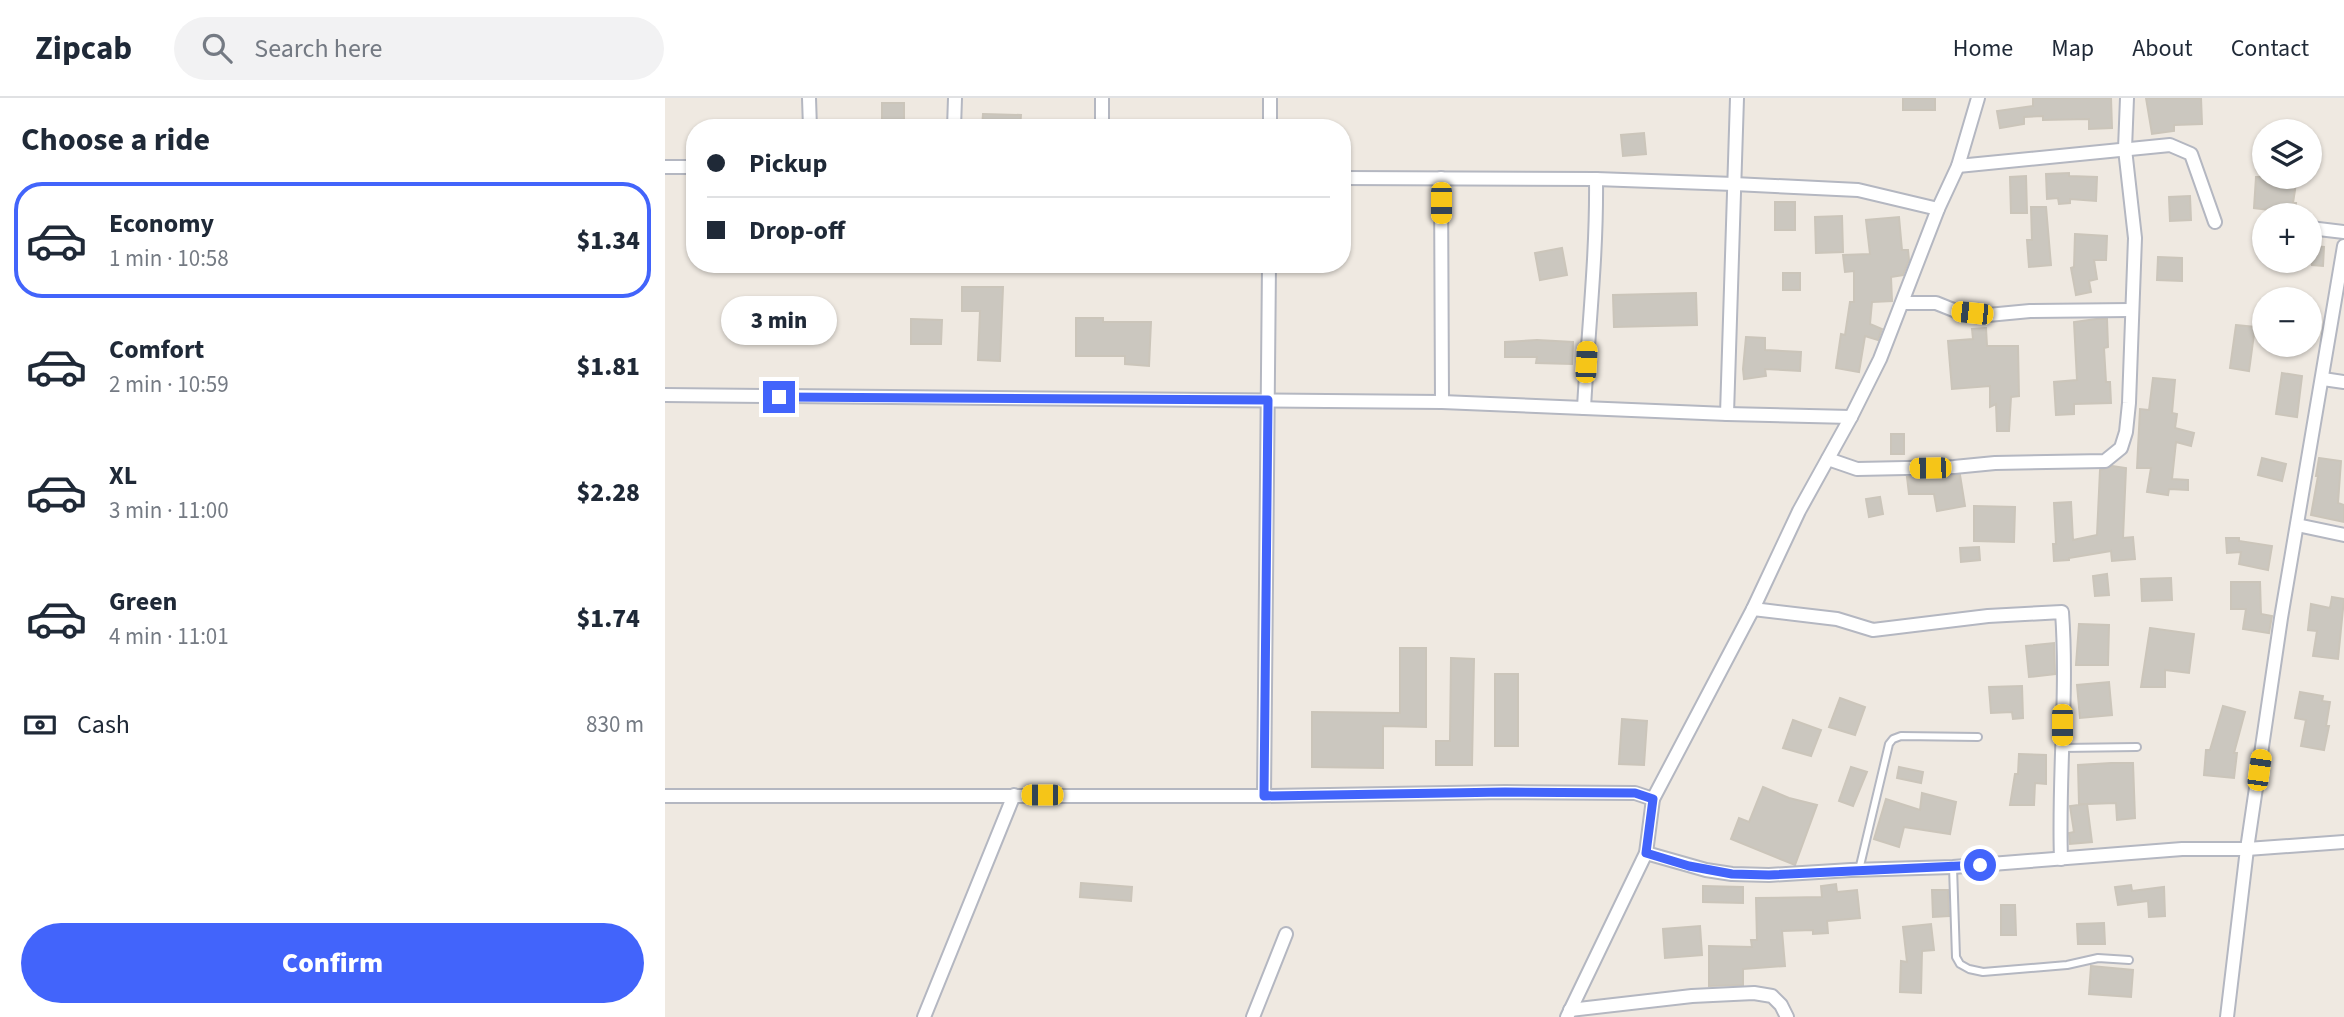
<!DOCTYPE html>
<meta charset="utf-8">
<style>
:root{--surface:#fff;--page:#f2f2f3;--text:#1f2937;--muted:#747a83;--line:#e0e1e3;--accent:#4264fb}
body{margin:0;font-family:"Source Sans 3",sans-serif;background:var(--page);color:var(--text);height:100vh;display:flex;flex-direction:column;font-size:26px;white-space:nowrap}
*{box-sizing:border-box;margin:0}
p{font-size:23px;color:var(--muted)}
.icon{flex:none;width:38px;height:38px;fill:none;stroke:currentColor;stroke-width:2;stroke-linecap:round;stroke-linejoin:round}
.map{position:relative;flex:1;overflow:hidden}
.sheet{display:flex;flex-direction:column;background:var(--surface);width:665px}
.sheet>*{flex:none}
.banner{position:absolute;left:21px;top:21px;width:665px;height:154px;border-radius:28px;box-shadow:0 2px 5px #0004;display:grid;align-content:center;height:154px;padding:0 21px;background:var(--surface)}
.fabs{position:absolute;left:1587px;top:21px;display:grid;gap:14px}
.fabs a{display:grid;place-items:center;width:70px;height:70px;border-radius:50%;background:var(--surface);box-shadow:0 2px 5px #0004;font-size:35px}
.end{position:absolute;width:32px;height:32px;margin:-16px;border:9px solid #4264fb;background:#fff;box-shadow:0 0 0 4px #fff}
.from{border-radius:50%}
.bubble{position:absolute;height:49px;border-radius:24px;background:var(--surface);box-shadow:0 2px 5px #0004;font-size:23px;font-weight:800;line-height:49px;text-align:center}
.car{position:absolute;width:21px;height:42px;margin:-21px -10px;border-radius:9px;box-shadow:0 0 5px 2px #0007;background:linear-gradient(#f5c518 24%,#345 0 40%,#f5c518 0 76%,#345 0 86%,#f5c518 0)}
.banner b{display:flex;align-items:center;gap:24px;height:66px;font-size:26px}
.banner b+b{border-top:2px solid var(--line)}
.banner i{width:18px;height:18px;background:var(--text)}
ul{padding:0;list-style:none}
li{display:flex;align-items:center;gap:21px;height:116px;margin:0 14px 10px;padding:0 7px;border:4px solid transparent;border-radius:28px}
li div{flex:1}
li b{display:block;font-size:26px}
li em{font-style:normal;font-weight:800}
li.current{border-color:var(--accent)}
li>.icon{width:63px;height:63px;stroke-width:1.5}
h2{padding:0 21px;font-size:32px;line-height:84px}
.pay{display:flex;align-items:center;gap:18px;height:77px;padding:0 21px;font-size:26px}
.pay p{margin-inline-start:auto}
.button{display:flex;gap:14px;margin-top:auto;padding:14px 21px}
.button a{flex:1;height:80px;border-radius:42px;background:var(--accent);color:#fff;font-size:28px;font-weight:800;line-height:80px;text-align:center}
header{display:flex;align-items:center;gap:42px;box-sizing:border-box;height:98px;padding:0 35px;background:var(--surface);border-bottom:2px solid var(--line)}
header strong{font-size:33px}
nav{display:flex;gap:38px;margin-inline-start:auto;font-size:24px}
.search{width:490px;height:63px;background:var(--page);display:flex;align-items:center;gap:18px;box-sizing:border-box;padding:0 24px;border-radius:38px;color:var(--muted);font-size:26px}
main{display:flex;flex:1;min-height:0}
.map>svg:first-child{display:block}
.building{fill:#cbc7bf;stroke:#cbc5ba;stroke-width:2}
.lines{fill:none;stroke-linecap:round;stroke-linejoin:round}
.lane-casing{stroke:#b4b7c1;stroke-width:10}
.street-casing{stroke:#b4b7c1;stroke-width:16}
.lane{stroke:#fff;stroke-width:6}
.street{stroke:#fff;stroke-width:12}
.route{stroke:#4264fb;stroke-width:9}
</style>
<header>
<strong>Zipcab</strong>
<div class="search"><svg class="icon" aria-label="search" viewBox="0 0 24 24"><circle cx="10" cy="10" r="6"/><path d="M15 15l6 6"/></svg>Search here</div>
<nav><a>Home</a><a>Map</a><a>About</a><a>Contact</a></nav>
</header>
<main>
<section class="sheet">
<h2>Choose a ride</h2>
<ul>
<li class="current"><svg class="icon" aria-label="car" viewBox="0 0 24 24"><path d="M5 17H2v-5l4-1 3-4h7l3 4 3 1v5h-3M9 17h6M6 11h13"/><circle cx="7" cy="17" r="2"/><circle cx="17" cy="17" r="2"/></svg><div><b>Economy</b><p>1 min · 10:58</p></div><em>$1.34</em></li>
<li><svg class="icon" aria-label="car" viewBox="0 0 24 24"><path d="M5 17H2v-5l4-1 3-4h7l3 4 3 1v5h-3M9 17h6M6 11h13"/><circle cx="7" cy="17" r="2"/><circle cx="17" cy="17" r="2"/></svg><div><b>Comfort</b><p>2 min · 10:59</p></div><em>$1.81</em></li>
<li><svg class="icon" aria-label="car" viewBox="0 0 24 24"><path d="M5 17H2v-5l4-1 3-4h7l3 4 3 1v5h-3M9 17h6M6 11h13"/><circle cx="7" cy="17" r="2"/><circle cx="17" cy="17" r="2"/></svg><div><b>XL</b><p>3 min · 11:00</p></div><em>$2.28</em></li>
<li><svg class="icon" aria-label="car" viewBox="0 0 24 24"><path d="M5 17H2v-5l4-1 3-4h7l3 4 3 1v5h-3M9 17h6M6 11h13"/><circle cx="7" cy="17" r="2"/><circle cx="17" cy="17" r="2"/></svg><div><b>Green</b><p>4 min · 11:01</p></div><em>$1.74</em></li>
</ul>
<div class="pay"><svg class="icon" aria-label="cash" viewBox="0 0 24 24"><path d="M3 7h18v10H3z"/><circle cx="12" cy="12" r="2"/></svg>Cash<p>830 m</p></div>
<div class="button"><a>Confirm</a></div>
</section>
<div class="map">
<svg width="1679" height="919" viewBox="0 0 1679 919">
<rect width="100%" height="100%" fill="#efe9e1"/>
<g class="building">
<rect x="1238" y="0" width="32" height="12"/>
<polygon points="1368,0 1446,0 1447,30 1424,31 1424,21 1378,22 1378,18 1359,19 1359,26 1335,30 1332,13 1368,8"/>
<polygon points="1481,0 1536,0 1537,26 1509,27 1509,33 1487,36"/>
<rect x="217" y="5" width="22" height="25"/>
<polygon points="318,16 356,17 355,30 317,30"/>
<polygon points="979,35 981,56 958,58 956,37"/>
<polygon points="1404,75 1404,78 1432,79 1431,103 1405,101 1405,105 1394,106 1393,100 1382,101 1381,76"/>
<polygon points="1361,78 1362,115 1346,115 1345,79"/>
<polygon points="1591,79 1632,79 1628,105 1631,105 1630,115 1589,110"/>
<polygon points="1525,98 1526,122 1505,123 1504,99"/>
<rect x="1110" y="104" width="20" height="28"/>
<polygon points="1366,109 1381,109 1386,167 1364,169 1362,142 1367,142"/>
<polygon points="1177,118 1178,154 1151,155 1150,119"/>
<polygon points="1234,119 1237,152 1243,152 1244,162 1238,177 1226,179 1227,203 1207,204 1205,226 1217,231 1213,242 1200,238 1194,274 1171,270 1176,236 1180,237 1185,204 1189,204 1189,173 1180,174 1178,157 1205,156 1201,122"/>
<polygon points="1410,136 1442,138 1441,162 1429,162 1432,181 1424,183 1426,194 1411,197 1406,170 1409,169"/>
<polygon points="1645,148 1659,149 1658,168 1647,167"/>
<polygon points="897,150 902,177 875,182 870,155"/>
<polygon points="1493,159 1517,160 1517,183 1492,182"/>
<rect x="1118" y="175" width="17" height="17"/>
<polygon points="297,189 338,189 335,263 313,262 315,213 297,213"/>
<polygon points="1031,195 1032,227 949,229 948,197"/>
<polygon points="411,220 438,220 438,224 486,224 484,268 460,266 460,258 411,258"/>
<polygon points="246,221 277,222 276,246 246,246"/>
<polygon points="1431,221 1442,221 1443,249 1439,250 1441,284 1445,284 1446,305 1409,306 1409,316 1391,317 1389,284 1412,282 1409,224"/>
<polygon points="1571,227 1590,229 1584,273 1565,270"/>
<polygon points="1321,230 1322,248 1353,248 1354,298 1346,299 1344,333 1332,333 1331,306 1325,309 1325,288 1287,291 1283,243 1308,241 1307,231"/>
<polygon points="1081,239 1100,240 1100,252 1136,254 1135,273 1100,271 1101,278 1079,281 1078,271"/>
<polygon points="872,242 908,244 907,266 871,265 872,259 840,259 840,244"/>
<polygon points="1617,275 1637,278 1632,319 1611,316"/>
<polygon points="1488,280 1510,282 1507,315 1512,316 1510,330 1529,335 1526,348 1511,344 1507,381 1523,382 1523,392 1504,391 1503,397 1482,394 1486,370 1472,370 1475,311 1484,312"/>
<rect x="1226" y="336" width="13" height="20"/>
<polygon points="1597,360 1621,366 1617,383 1593,377"/>
<polygon points="1654,360 1676,363 1673,405 1679,407 1679,424 1646,417 1653,378 1651,378"/>
<polygon points="1447,368 1461,370 1458,440 1468,439 1470,461 1447,463 1446,453 1404,460 1404,462 1389,463 1388,446 1391,446 1389,405 1406,404 1408,442 1432,437 1435,372"/>
<polygon points="1295,377 1300,408 1272,413 1269,396 1244,396 1242,379"/>
<polygon points="1215,399 1218,416 1204,419 1201,401"/>
<polygon points="1309,408 1350,409 1349,444 1309,443"/>
<polygon points="1561,440 1574,440 1574,443 1607,448 1603,472 1574,466 1576,454 1562,455"/>
<polygon points="1314,449 1315,462 1296,464 1295,450"/>
<polygon points="1442,476 1444,497 1430,498 1428,478"/>
<polygon points="1506,480 1507,502 1477,503 1476,481"/>
<polygon points="1566,484 1595,484 1596,516 1607,518 1604,535 1578,531 1581,511 1566,511"/>
<polygon points="1667,499 1679,501 1673,561 1648,558 1652,533 1643,532 1646,506 1665,510"/>
<polygon points="1414,526 1444,527 1443,567 1411,567"/>
<polygon points="1485,530 1529,536 1524,575 1500,572 1500,589 1476,589"/>
<polygon points="1389,545 1390,576 1364,579 1361,548"/>
<polygon points="735,550 761,550 761,629 718,628 718,670 647,669 647,614 735,615"/>
<polygon points="786,560 809,561 807,667 771,667 771,643 785,643"/>
<rect x="830" y="576" width="23" height="72"/>
<polygon points="1444,584 1447,617 1415,620 1412,587"/>
<polygon points="1357,588 1358,620 1348,621 1347,614 1326,615 1324,589"/>
<polygon points="1635,594 1658,598 1657,603 1665,604 1661,628 1664,628 1659,652 1636,648 1641,622 1630,620"/>
<polygon points="1175,600 1200,609 1190,637 1164,629"/>
<polygon points="1558,608 1580,614 1569,655 1572,655 1569,680 1539,677 1541,652 1545,652"/>
<polygon points="957,621 982,623 979,667 954,666"/>
<polygon points="1128,622 1156,632 1146,658 1118,650"/>
<polygon points="1354,656 1381,657 1381,686 1370,685 1369,707 1345,707 1350,676 1353,676"/>
<polygon points="1446,665 1468,665 1470,720 1452,722 1451,705 1422,706 1427,744 1405,746 1404,735 1409,734 1405,708 1421,706 1414,706 1413,667"/>
<polygon points="1186,669 1202,674 1188,708 1174,703"/>
<polygon points="1234,669 1258,674 1256,685 1232,680"/>
<polygon points="1098,689 1124,700 1152,707 1130,767 1066,741 1074,720 1084,724"/>
<polygon points="1257,695 1291,704 1285,736 1239,729 1234,749 1209,741 1221,701 1255,712"/>
<polygon points="416,785 467,789 466,803 415,799"/>
<polygon points="1171,786 1172,794 1192,792 1195,820 1162,823 1163,835 1148,836 1148,832 1117,833 1120,868 1078,871 1078,887 1044,888 1044,848 1087,849 1086,842 1092,842 1091,800 1157,799 1156,788"/>
<polygon points="1466,787 1467,793 1499,789 1500,818 1484,819 1483,803 1453,807 1450,789"/>
<polygon points="1038,788 1078,789 1078,805 1038,804"/>
<polygon points="1267,792 1283,792 1284,818 1268,819"/>
<polygon points="1336,807 1350,807 1351,837 1336,837"/>
<polygon points="1439,825 1440,846 1413,846 1412,826"/>
<polygon points="1266,826 1269,852 1257,853 1256,895 1235,894 1236,863 1242,864 1238,829"/>
<polygon points="1035,828 1037,857 1000,860 998,831"/>
<polygon points="1426,868 1468,872 1466,899 1424,896"/>
</g>
<g class="lines">
<g class="lane-casing">
<g id="lane">
<polyline points="1397,650 1472,649"/>
<polyline points="1288,769 1291,859 1295,866 1304,871 1318,874 1402,867 1433,860 1464,862"/>
<polyline points="1194,772 1224,646 1228,641 1236,638 1313,639"/>
</g>
</g>
<g class="street-casing">
<g id="street">
<polyline points="144,0 145,30"/>
<polyline points="437,0 437,30"/>
<polyline points="289,30 290,0"/>
<polyline points="605,30 605,0"/>
<polyline points="1293,68 1505,47 1526,56 1550,124"/>
<polyline points="0,69 30,69"/>
<polyline points="677,80 931,81 1069,86 1193,92 1273,111"/>
<polyline points="776,80 777,304"/>
<polyline points="1645,130 1679,134"/>
<polyline points="1238,205 1271,205 1291,213 1323,217 1365,213 1466,212"/>
<polyline points="1658,281 1679,284"/>
<polyline points="0,297 777,304 1062,316 1186,319"/>
<path d="M919,310C923,234 932,157 931,81"/>
<polyline points="1062,316 1072,0"/>
<polyline points="1163,361 1192,371 1289,369 1330,365 1440,363 1456,350 1461,334 1464,305 1470,140 1460,51 1462,0"/>
<polyline points="1632,427 1679,437"/>
<path d="M1088,511L1172,521L1208,532L1323,518L1397,514C1403,596 1393,678 1396,761"/>
<polyline points="0,698 599,698 840,694 970,695 988,701"/>
<polyline points="599,698 604,166"/>
<polyline points="981,755 1041,772 1067,776 1104,777 1186,772 1288,769 1517,751 1582,751 1679,744"/>
<polyline points="905,912 1027,898 1089,895 1107,898 1116,907 1122,919"/>
<polyline points="259,919 349,697"/>
<polyline points="588,919 621,836"/>
<polyline points="902,919 981,755 988,701 1088,511 1134,413 1186,319 1215,261 1273,111 1293,68 1313,0"/>
<polyline points="1562,919 1582,751 1616,520 1679,148"/>
</g>
</g>
<use href="#lane" class="lane"/>
<use href="#street" class="street"/>
</g>
<g class="lines">
<polyline class="route" points="114,299 603,302 599,698 840,694 970,695 988,701 981,755 1024,768 1067,776 1104,777 1315,767"/>
</g>
</svg>
<div class="fabs">
<a><svg class="icon" aria-label="layers" viewBox="0 0 24 24"><path d="M12 4l9 5-9 5-9-5zM3 14l9 5 9-5"/></svg></a>
<a>+</a>
<a>−</a>
</div>
<i class="end from" style="left:1315px;top:767px"></i>
<i class="end" style="left:114px;top:299px"></i>
<div class="bubble" style="left:56px;top:198px;width:116px">3 min</div>
<i class="car" style="left:776px;top:105px;rotate:180deg"></i>
<i class="car" style="left:1307px;top:215px;rotate:276deg"></i>
<i class="car" style="left:921px;top:264px;rotate:3deg"></i>
<i class="car" style="left:1265px;top:370px;rotate:269deg"></i>
<i class="car" style="left:1397px;top:627px;rotate:180deg"></i>
<i class="car" style="left:1594px;top:672px;rotate:8deg"></i>
<i class="car" style="left:377px;top:697px;rotate:270deg"></i>
<div class="banner">
<b><i class="from"></i>Pickup</b>
<b><i></i>Drop-off</b>
</div>
</div>
</main>
